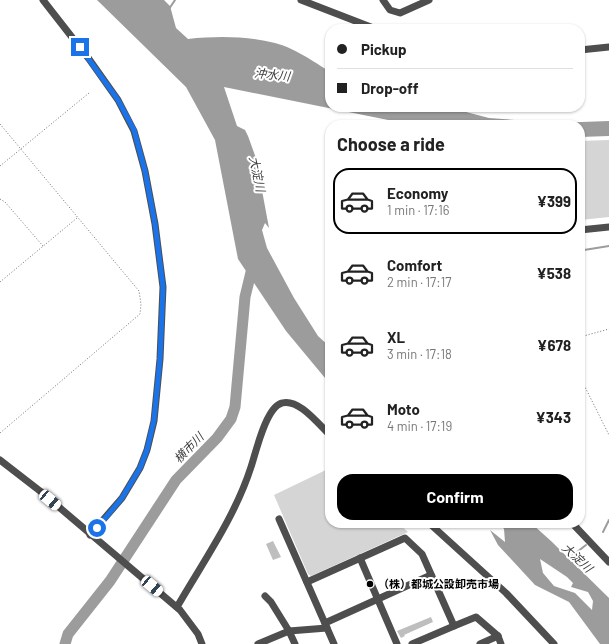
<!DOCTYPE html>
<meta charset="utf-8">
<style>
:root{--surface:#fff;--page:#f6f6f6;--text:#222;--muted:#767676;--line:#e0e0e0;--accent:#000}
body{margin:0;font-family:Barlow,"Noto Sans JP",sans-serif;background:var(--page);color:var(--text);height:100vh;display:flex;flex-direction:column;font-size:15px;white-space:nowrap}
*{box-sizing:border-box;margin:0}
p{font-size:13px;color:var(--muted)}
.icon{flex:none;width:22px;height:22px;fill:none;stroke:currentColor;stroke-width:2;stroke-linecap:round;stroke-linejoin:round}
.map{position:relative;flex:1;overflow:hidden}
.drawer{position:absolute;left:325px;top:120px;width:260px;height:408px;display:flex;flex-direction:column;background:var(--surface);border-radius:16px;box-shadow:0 1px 3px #0004}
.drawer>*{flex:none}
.banner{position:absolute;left:325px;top:24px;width:260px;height:88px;border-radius:16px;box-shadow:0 1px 3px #0004;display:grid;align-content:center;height:88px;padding:0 12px;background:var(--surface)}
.end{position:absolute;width:18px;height:18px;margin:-9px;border:5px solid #1a73e8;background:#fff;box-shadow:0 0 0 2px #fff}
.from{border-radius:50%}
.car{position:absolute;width:12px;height:24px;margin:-12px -6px;border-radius:5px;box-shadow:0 0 3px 1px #0007;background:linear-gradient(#fff 24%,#345 0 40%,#fff 0 76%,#345 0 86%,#fff 0)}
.banner b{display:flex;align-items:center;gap:14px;height:38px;font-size:15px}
.banner b+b{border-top:1px solid var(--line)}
.banner i{width:10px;height:10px;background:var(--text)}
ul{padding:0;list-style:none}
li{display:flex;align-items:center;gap:12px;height:66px;margin:0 8px 6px;padding:0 4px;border:2px solid transparent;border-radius:16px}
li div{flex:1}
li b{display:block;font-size:15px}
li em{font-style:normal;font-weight:700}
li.on{border-color:var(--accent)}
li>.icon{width:36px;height:36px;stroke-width:1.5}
h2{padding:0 12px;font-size:18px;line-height:48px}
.button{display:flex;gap:8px;margin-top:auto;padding:8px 12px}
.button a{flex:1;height:46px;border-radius:16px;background:var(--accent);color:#fff;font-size:16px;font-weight:700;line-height:46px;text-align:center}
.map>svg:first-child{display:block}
.green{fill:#d5d5d5}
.water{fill:#9c9c9c;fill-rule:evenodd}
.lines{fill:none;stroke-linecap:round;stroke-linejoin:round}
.stream{stroke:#9c9c9c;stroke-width:2}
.river{stroke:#9c9c9c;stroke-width:11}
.building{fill:#bebebe}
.path{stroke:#707070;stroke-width:1;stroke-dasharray:1 2;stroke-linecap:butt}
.minor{stroke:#4e4e4e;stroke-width:7}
.route{stroke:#1a73e8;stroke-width:5}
.poi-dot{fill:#000;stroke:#fff;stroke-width:1.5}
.labels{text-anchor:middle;stroke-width:4;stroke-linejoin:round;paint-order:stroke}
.poi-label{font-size:11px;font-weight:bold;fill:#000;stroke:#fff;text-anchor:start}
.water-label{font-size:12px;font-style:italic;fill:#3d3d3d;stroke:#fff}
</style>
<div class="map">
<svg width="609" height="644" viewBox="0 0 609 644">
<rect width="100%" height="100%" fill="#fff"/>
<g class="green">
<polygon points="609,140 609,217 580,220 580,141"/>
<polygon points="330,468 330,523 398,523 408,532 311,576 308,574 274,495"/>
</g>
<g class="water">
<path d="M97,0H164L170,6L176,28L188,39C217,36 247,36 275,43C292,47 315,62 330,72V107H447L489,118L554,123L609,121V136L580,137V125H413L224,87L237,126L245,130L248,136L261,172V185L269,228L265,223L262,230L267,248L294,298L318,336L330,347V384L286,331L238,259L215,140L186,87Z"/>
<path d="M499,523H531L551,541L609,598V644H600L569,602L535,585L498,545L490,530L505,542L504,529ZM540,559L567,577L573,583L571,587L588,592L593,601L592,610L575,593L554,586L543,573Z"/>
</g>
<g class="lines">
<g class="stream">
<polyline points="169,9 175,0"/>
<polyline points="580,182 582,225"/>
<polyline points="583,235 584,250 609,246"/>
<polyline points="603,532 609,520"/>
<polyline points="568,559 586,545"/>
</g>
<polyline class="river" points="65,644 68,634 110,581 176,480 217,438 231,419 235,407 245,297 253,264"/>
</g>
<g class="building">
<polygon points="273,541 281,557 273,560 266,544"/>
<polygon points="431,617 433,622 404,635 405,636 401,638 397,631"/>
</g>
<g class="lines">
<g class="path">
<polyline points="0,124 139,291 141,304 140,314 0,433"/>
<polyline points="0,166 89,93"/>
<polyline points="0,199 5,202 43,246"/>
<polyline points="0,282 77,218"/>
<polyline points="580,337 609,329"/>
<polyline points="580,377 609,435"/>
</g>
<g class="minor">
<polyline points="43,0 89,59 118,100 134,131 145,171 155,224 163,287 160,359 154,421 147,450 140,468 122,498 90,535"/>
<polyline points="301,0 376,29"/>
<polyline points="383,0 390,10 400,13 429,0"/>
<polyline points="580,50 609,47"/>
<polyline points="580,230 609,227"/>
<polyline points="0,460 40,491 180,610 198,634 202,644"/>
<polyline points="279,519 334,644"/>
<polyline points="429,523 506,593 554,644"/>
<polyline points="572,523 609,562"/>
<polyline points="360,558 397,644"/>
<polyline points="307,582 405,538 422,554 454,626 476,617 498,636"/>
<polyline points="265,596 271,602 289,631 327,628"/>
<path d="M177,607C203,562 235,517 251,467C256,452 266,407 282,403C299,398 319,425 330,435"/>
<polyline points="325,623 431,575"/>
<polyline points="258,644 289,631 295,644"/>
<polyline points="412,644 454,626"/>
<polyline points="480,644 498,636 501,644"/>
</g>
</g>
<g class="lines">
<polyline class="route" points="80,47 118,100 134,130 145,171 155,224 163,287 160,359 154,420 147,450 140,468 122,498 97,528"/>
</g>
<circle class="poi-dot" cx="370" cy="584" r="4"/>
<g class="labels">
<g class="poi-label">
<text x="378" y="588">（株）都城公設卸売市場</text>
</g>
<g class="water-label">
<text transform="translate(272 75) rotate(6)" y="4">沖水川</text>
<text transform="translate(257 174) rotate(78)" y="4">大淀川</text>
<text transform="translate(189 448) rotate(-46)" y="4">横市川</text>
<text transform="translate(577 558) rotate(43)" y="4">大淀川</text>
</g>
</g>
</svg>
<i class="end from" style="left:97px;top:528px"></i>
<i class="end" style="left:80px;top:47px"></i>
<i class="car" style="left:50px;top:500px;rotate:130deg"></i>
<i class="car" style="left:152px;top:586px;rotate:130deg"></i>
<div class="banner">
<b><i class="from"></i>Pickup</b>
<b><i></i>Drop-off</b>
</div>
<section class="drawer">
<h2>Choose a ride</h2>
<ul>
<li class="on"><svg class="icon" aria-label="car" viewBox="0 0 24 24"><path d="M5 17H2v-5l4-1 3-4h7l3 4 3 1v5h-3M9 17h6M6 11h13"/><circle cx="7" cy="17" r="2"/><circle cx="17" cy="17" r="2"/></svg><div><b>Economy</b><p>1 min · 17:16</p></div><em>¥399</em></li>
<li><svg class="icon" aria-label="car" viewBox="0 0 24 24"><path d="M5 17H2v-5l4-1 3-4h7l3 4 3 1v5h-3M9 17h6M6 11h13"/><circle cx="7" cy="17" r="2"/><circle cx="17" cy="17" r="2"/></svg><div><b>Comfort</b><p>2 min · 17:17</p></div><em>¥538</em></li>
<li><svg class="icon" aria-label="car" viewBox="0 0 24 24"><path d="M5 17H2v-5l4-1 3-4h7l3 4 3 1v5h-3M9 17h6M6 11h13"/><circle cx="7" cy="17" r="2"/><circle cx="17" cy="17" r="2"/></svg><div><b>XL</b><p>3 min · 17:18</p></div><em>¥678</em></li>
<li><svg class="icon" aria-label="car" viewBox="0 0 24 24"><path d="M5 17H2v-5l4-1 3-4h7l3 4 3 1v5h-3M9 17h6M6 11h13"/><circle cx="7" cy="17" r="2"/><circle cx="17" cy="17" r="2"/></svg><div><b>Moto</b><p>4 min · 17:19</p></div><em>¥343</em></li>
</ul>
<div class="button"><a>Confirm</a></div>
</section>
</div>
